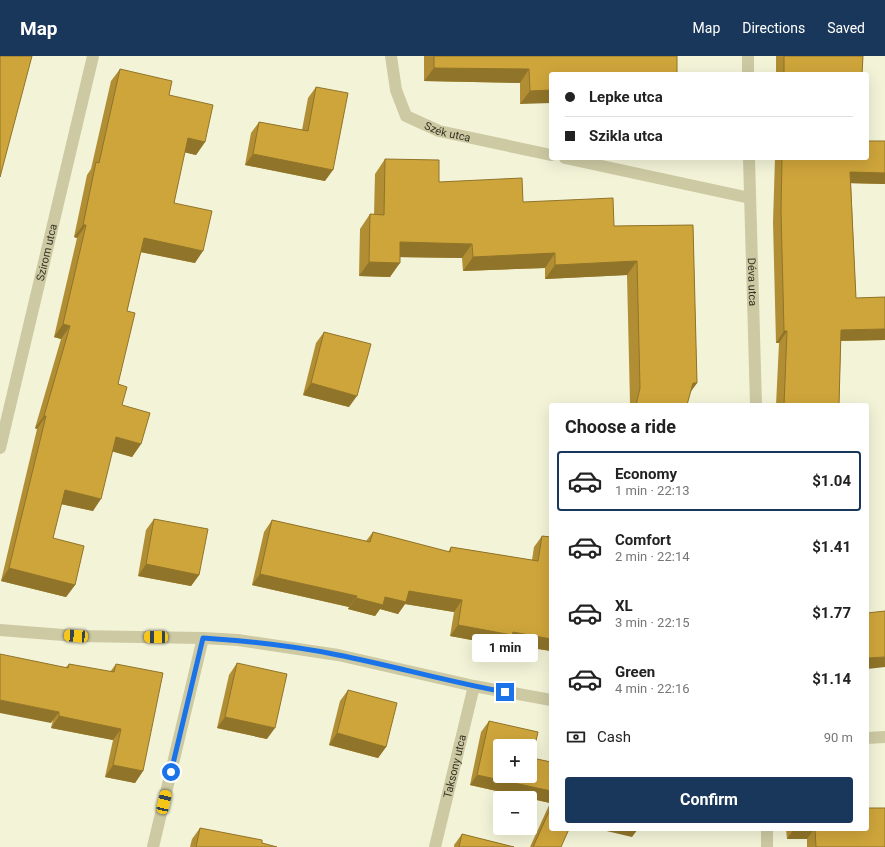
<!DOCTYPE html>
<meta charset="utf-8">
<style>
:root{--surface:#fff;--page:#f6f6f6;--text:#222;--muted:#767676;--line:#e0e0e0;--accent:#19375a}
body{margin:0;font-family:Roboto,sans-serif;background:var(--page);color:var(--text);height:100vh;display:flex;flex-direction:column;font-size:15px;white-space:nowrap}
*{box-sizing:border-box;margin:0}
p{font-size:13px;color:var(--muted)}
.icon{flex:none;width:22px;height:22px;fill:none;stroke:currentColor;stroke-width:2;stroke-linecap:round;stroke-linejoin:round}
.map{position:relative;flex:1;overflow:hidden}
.panel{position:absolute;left:549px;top:347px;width:320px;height:428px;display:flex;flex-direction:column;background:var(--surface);border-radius:4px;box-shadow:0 4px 16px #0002}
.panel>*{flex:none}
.top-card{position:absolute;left:549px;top:16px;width:320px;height:88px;border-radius:4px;box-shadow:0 4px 16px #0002;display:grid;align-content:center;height:88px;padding:0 16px;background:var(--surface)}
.tools{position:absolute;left:493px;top:683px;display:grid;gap:8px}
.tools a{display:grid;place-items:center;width:44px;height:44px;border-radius:4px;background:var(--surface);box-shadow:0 4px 16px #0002;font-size:20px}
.end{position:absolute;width:18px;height:18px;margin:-9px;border:5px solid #1a73e8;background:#fff;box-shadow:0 0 0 2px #fff}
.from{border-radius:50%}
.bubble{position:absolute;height:28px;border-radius:4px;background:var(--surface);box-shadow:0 4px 16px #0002;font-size:13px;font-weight:700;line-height:28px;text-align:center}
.car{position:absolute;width:12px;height:24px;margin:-12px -6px;border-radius:5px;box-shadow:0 0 3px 1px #0007;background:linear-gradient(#f5c518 24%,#345 0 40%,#f5c518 0 76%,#345 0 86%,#f5c518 0)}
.top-card b{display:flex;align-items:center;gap:14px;height:38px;font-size:15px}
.top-card b+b{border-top:1px solid var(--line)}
.top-card i{width:10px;height:10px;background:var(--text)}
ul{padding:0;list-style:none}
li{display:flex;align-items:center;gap:12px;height:60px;margin:0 8px 6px;padding:0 8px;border:2px solid transparent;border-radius:4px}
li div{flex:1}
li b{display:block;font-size:15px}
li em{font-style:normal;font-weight:700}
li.on{border-color:var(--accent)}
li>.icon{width:36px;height:36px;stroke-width:1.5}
h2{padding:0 16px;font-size:18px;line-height:48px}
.pay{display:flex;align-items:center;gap:10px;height:44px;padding:0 16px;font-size:15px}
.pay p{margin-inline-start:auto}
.action{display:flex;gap:8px;margin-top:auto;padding:8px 16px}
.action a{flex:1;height:46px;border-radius:4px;background:var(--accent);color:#fff;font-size:16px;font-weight:700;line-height:46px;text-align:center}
header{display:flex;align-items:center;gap:24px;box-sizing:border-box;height:56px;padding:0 20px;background:var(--accent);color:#fff}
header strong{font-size:19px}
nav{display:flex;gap:22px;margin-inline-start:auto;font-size:14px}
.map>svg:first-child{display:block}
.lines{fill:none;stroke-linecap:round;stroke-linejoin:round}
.street{stroke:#ccc9a3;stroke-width:12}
.wall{fill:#b18e33}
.shaded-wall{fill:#907429}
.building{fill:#cea53b;stroke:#907429;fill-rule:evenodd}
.route{stroke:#1a73e8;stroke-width:5}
.labels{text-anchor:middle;stroke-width:3;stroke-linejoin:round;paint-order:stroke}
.street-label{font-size:11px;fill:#363326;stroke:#fafae5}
</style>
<header>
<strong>Map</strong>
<nav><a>Map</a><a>Directions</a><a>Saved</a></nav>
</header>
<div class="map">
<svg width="885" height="791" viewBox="0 0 885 791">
<rect width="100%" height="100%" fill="#f3f3d8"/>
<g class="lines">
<g class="street">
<path id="s1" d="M391,0L396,34L406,60L439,75L551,99"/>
<polyline points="748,0 748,18"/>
<polyline points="565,102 750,142"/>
<path id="s2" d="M749,102L756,349"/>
<path id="s3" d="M0,392L93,0"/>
<polyline points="0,574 76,580 203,582 238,584 338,599 474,630 551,644"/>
<polyline points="867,682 885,681"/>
<polyline points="767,773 767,791"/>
<polyline points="153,791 203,582"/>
<path id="s4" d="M435,791L474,630"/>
</g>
</g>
<g class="wall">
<polygon points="424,0 677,0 520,48 520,27 424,25"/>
<polygon points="776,0 863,0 862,18 776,18"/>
<polygon points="120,13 169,39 205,86 196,99 184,96 174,147 195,207 141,196 127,255 118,328 122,349 141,388 132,401 112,395 93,455 61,448 53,482 75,529 66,541 1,525 37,373 35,372 61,283 54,281 77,182 74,181 87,119 91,113 111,25"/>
<polygon points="316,31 325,125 245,109 251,77 259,66 302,74 308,42"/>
<polygon points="885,85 885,128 851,127 856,242 885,241 885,284 841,285 839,349 776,349 779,287 776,287 773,166 775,102 867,102"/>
<polygon points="385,103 439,126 523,146 614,170 693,169 697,327 690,336 687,349 630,349 630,347 627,219 545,223 545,212 463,215 462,202 400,201 390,221 359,220 360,173 370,158 374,159 375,118"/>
<polygon points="324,276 349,351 303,339 316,287"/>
<polygon points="154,463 199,519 191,530 138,520 146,474"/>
<polygon points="272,464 366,485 373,476 448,496 451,491 532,504 534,491 542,480 551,481 551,595 506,588 504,590 450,580 454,556 405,548 398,558 380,553 375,560 348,553 349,551 252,529 264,476"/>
<polygon points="237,607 267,683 217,672 229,619"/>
<polygon points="69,608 110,616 116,608 143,715 135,727 105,721 113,684 51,672 66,611"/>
<polygon points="348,634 386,691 378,702 329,689 340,645"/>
<polygon points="489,665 532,702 551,706 551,773 561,791 530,791 550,747 470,729 481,676"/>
<polygon points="200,772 262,787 277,791 190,791 192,783"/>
<polygon points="786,773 867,773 885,791 807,791 807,783 787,783"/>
<polygon points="462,778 514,791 454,791 454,789"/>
</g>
<g class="shaded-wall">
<polygon points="434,12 529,13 520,27 424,25"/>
<polygon points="551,34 551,47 520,48 530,35"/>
<polygon points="188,82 205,86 196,99 179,95"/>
<polygon points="253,98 333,114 325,125 245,109"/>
<polygon points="850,116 885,117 885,128 842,127"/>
<polygon points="83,169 86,169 77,182 74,181"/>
<polygon points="144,182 203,195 195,207 135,195"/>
<polygon points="400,186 472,188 462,202 390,201"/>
<polygon points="555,197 545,212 463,215 473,201"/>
<polygon points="637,205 627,219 545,223 555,209"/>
<polygon points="369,206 400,207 390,221 359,220"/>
<polygon points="63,268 70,270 61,283 54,281"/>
<polygon points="885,273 885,284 833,285 841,274"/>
<polygon points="784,275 787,275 779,287 776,287"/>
<polygon points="311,327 357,340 349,351 303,339"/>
<polygon points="693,327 697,327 687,341"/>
<polygon points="44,360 46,360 37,373 35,372"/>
<polygon points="116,381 141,388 132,401 107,394"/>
<polygon points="65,434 101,443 93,455 56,447"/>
<polygon points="146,508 199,519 191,530 138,520"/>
<polygon points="9,512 75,529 66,541 1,525"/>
<polygon points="260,518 357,540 349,551 252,529"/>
<polygon points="409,535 462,544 454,556 405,548 398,558 380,553 375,560 348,553 356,542 385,541"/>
<polygon points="458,569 513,576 551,583 551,595 506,588 504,590 450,580"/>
<polygon points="885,601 885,611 867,613 867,602"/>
<polygon points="0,644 59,656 51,667 0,657"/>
<polygon points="59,660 121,673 113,684 51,672"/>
<polygon points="225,661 275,672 267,683 217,672"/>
<polygon points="337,677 386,691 378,702 329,689"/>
<polygon points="113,709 143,715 135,727 105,721"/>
<polygon points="477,719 551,735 551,746 550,747 470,729"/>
<polygon points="598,773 638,773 632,781"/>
<polygon points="794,773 814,773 807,783 787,783"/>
</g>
<g class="building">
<polygon points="0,0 32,0 0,121"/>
<polygon points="434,0 677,0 677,18 551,18 551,34 530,35 529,13 434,12"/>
<polygon points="784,0 863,0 862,18 784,18"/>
<polygon points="120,13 172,25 169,39 213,49 205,86 188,82 174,147 212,155 203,195 144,182 127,255 135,257 118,328 127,331 122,349 150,357 141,388 116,381 101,443 65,434 53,482 84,490 75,529 9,512 46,360 44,360 70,270 63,268 86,169 83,169 96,106 99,107"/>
<polygon points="316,31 348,37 333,114 253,98 259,66 308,75"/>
<polygon points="867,85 885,85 885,117 850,116 856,242 885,241 885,273 841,274 839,349 784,349 787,275 784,275 781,155 782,102 867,102"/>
<polygon points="385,103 439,104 439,126 522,122 523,146 613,142 614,170 693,169 697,327 693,327 687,349 636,349 640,332 637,205 555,209 555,197 473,201 472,188 400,186 400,207 369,206 370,158 384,159"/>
<polygon points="324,276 371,288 357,340 311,327"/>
<polygon points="154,463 208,473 199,519 146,508"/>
<polygon points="272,464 370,486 373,476 450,496 451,491 538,505 542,480 551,481 551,583 513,576 512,579 458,569 462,544 409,535 406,546 385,541 383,549 356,542 357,540 260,518"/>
<polygon points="885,555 885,601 867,602 867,557"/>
<polygon points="0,598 68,612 69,608 114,616 116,608 163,617 143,715 113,709 121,673 59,660 59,656 0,644"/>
<polygon points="237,607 287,618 275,672 225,661"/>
<polygon points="348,634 397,647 386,691 337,677"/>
<path d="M489,665L538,676L532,702L551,706V735L477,719ZM500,690H530V720H500Z"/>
<polygon points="551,751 551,773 569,773 561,791 533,791"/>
<polygon points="867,752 885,752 885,791 816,791 815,773 867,773"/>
<polygon points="200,772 262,784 262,787 277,791 196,791"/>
<polygon points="462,778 514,791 459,791"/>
</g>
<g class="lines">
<path class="route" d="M171,716L203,582C248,585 294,590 338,599C394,610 449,626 505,636"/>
</g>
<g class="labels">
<g class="street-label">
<text dy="4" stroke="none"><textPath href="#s1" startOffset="107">Szék utca</textPath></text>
<text dy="4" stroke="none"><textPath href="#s3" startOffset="201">Szirom utca</textPath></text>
<text dy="4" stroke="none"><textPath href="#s2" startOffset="124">Déva utca</textPath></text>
<text dy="4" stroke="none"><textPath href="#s4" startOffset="83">Taksony utca</textPath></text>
</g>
</g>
</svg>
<div class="tools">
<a>+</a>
<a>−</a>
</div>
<i class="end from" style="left:171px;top:716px"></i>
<i class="end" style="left:505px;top:636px"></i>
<div class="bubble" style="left:472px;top:578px;width:66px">1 min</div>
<i class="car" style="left:76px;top:580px;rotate:274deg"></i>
<i class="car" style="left:156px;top:581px;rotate:271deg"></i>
<i class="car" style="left:164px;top:746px;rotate:13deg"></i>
<div class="top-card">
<b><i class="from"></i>Lepke utca</b>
<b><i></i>Szikla utca</b>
</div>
<section class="panel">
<h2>Choose a ride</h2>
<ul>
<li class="on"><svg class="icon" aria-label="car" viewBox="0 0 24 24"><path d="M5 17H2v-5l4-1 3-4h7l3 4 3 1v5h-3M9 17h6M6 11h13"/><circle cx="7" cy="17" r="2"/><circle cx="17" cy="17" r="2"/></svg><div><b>Economy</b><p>1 min · 22:13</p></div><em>$1.04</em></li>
<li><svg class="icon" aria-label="car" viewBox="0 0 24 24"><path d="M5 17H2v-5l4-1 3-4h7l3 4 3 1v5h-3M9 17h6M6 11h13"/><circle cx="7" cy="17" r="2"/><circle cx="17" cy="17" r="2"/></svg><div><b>Comfort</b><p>2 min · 22:14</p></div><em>$1.41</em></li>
<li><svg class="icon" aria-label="car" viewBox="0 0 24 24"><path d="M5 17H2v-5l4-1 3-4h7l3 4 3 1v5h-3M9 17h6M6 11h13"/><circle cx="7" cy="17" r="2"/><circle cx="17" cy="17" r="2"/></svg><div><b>XL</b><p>3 min · 22:15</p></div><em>$1.77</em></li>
<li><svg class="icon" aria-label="car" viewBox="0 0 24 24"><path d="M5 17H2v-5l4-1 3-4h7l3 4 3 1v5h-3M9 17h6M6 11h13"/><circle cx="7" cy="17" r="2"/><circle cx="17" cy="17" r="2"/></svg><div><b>Green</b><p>4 min · 22:16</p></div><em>$1.14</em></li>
</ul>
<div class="pay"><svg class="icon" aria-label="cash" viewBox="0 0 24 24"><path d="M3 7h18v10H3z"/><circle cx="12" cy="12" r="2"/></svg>Cash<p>90 m</p></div>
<div class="action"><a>Confirm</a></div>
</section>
</div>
